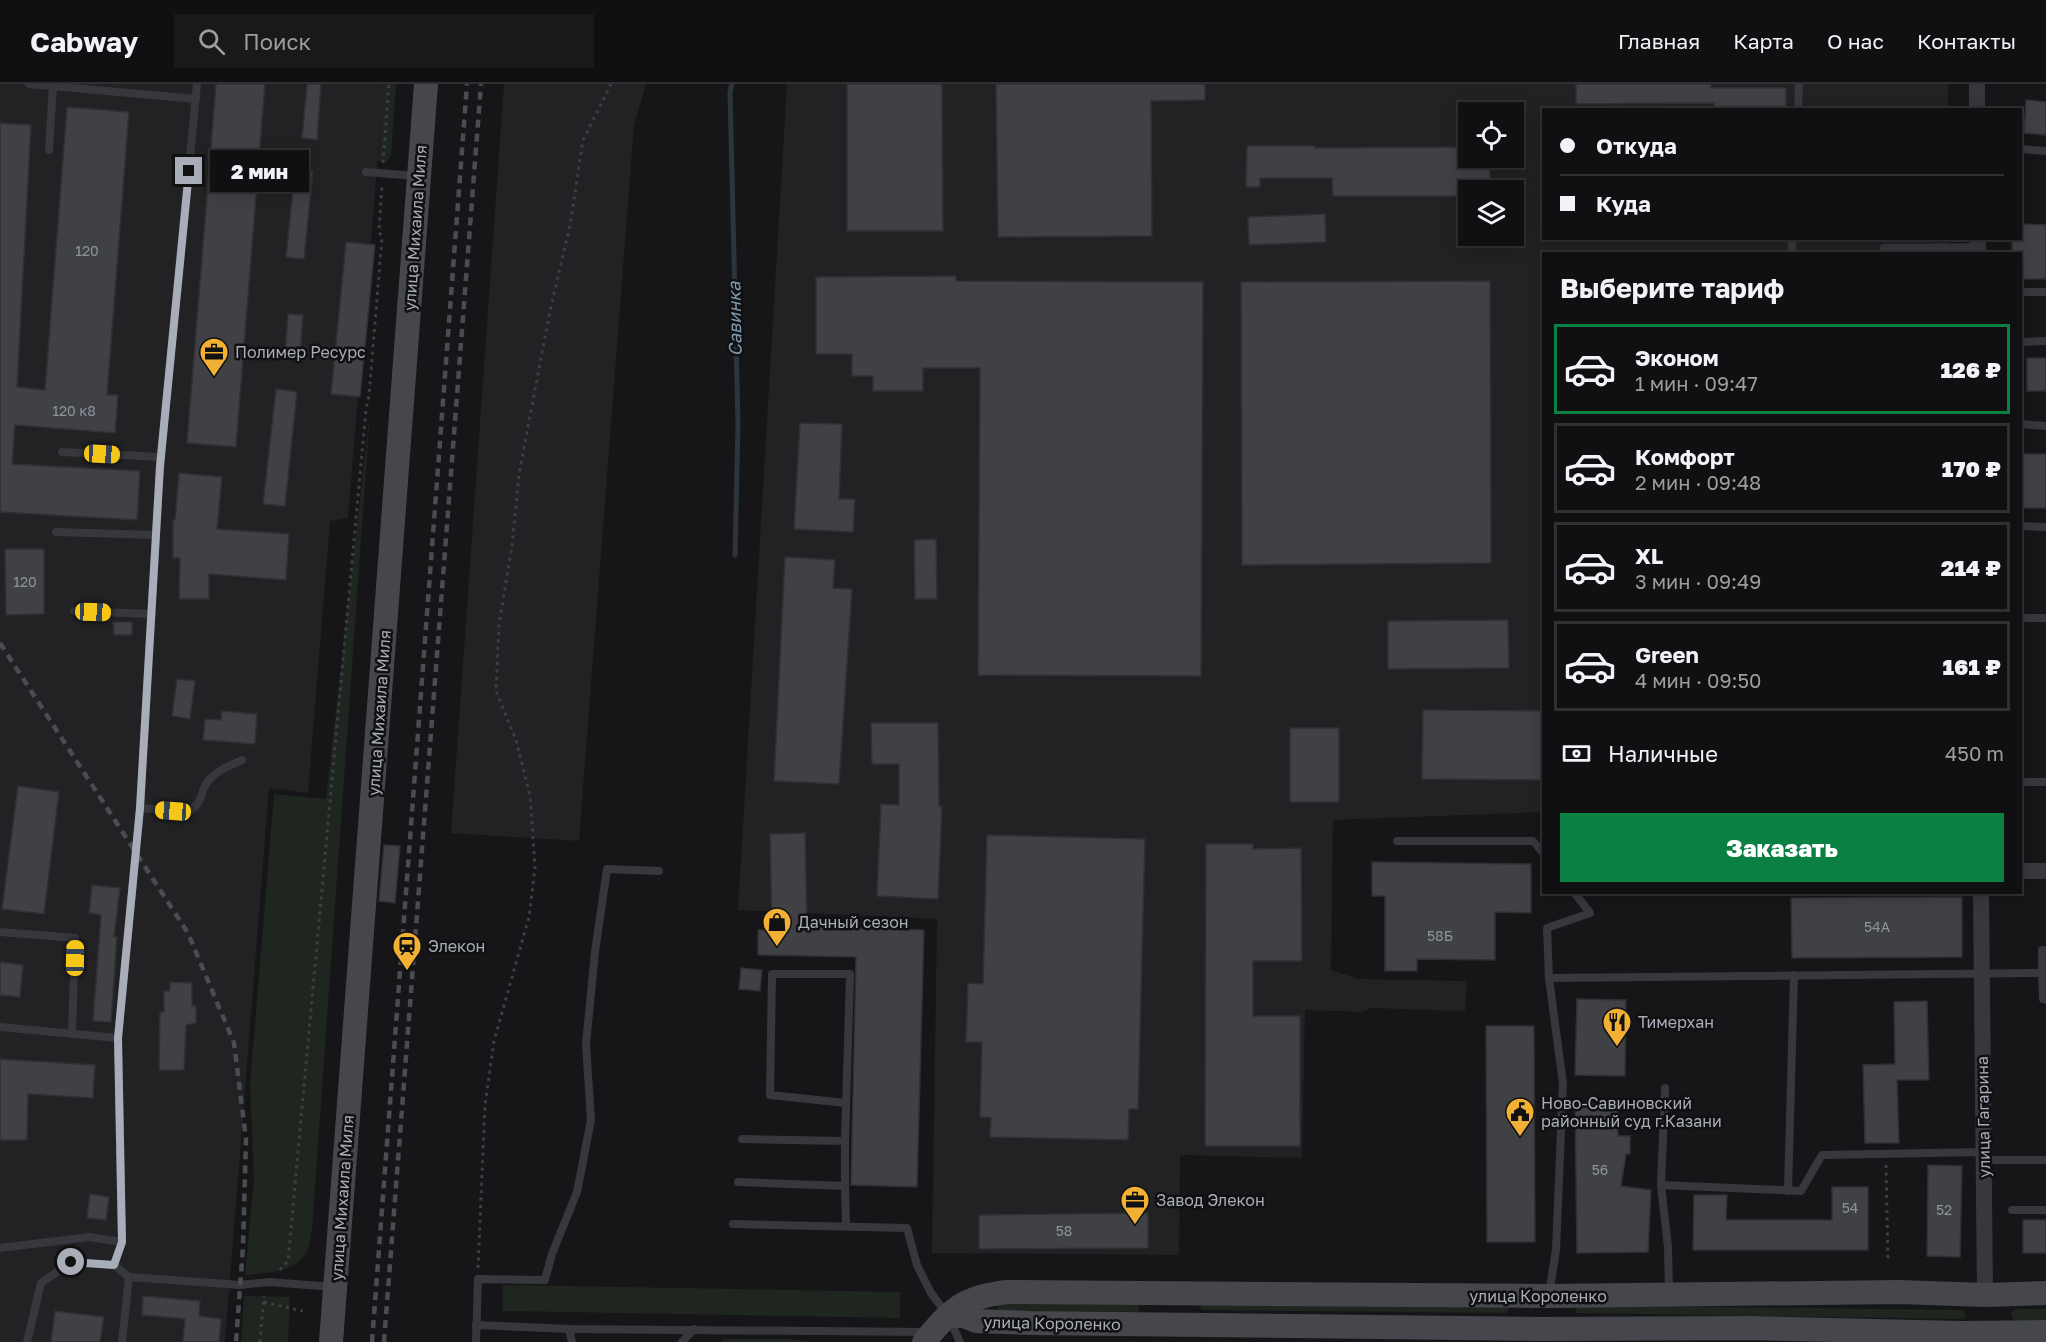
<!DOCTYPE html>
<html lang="ru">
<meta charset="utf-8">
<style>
:root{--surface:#101012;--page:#19191b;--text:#f1f3f6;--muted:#9c9d9f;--line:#303032;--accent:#0b8043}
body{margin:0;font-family:"Golos Text",sans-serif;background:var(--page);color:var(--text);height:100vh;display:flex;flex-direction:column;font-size:22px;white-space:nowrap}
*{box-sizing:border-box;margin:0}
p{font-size:20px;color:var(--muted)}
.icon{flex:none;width:33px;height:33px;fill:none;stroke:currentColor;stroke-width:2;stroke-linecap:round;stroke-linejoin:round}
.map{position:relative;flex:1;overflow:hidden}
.panel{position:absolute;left:1542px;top:168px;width:480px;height:642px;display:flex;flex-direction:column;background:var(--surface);border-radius:0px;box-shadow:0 3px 15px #0003,0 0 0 2px var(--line)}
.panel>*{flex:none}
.guide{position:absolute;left:1542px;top:24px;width:480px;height:132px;border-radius:0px;box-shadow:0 3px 15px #0003,0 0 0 2px var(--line);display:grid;align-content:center;height:132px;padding:0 18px;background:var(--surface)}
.buttons{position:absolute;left:1458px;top:18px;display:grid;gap:12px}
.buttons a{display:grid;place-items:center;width:66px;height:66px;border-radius:0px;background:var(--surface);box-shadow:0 3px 15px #0003,0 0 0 2px var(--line);font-size:30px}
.end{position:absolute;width:27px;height:27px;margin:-14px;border:8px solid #a8adb8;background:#111;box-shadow:0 0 0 3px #111}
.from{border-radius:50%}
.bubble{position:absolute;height:42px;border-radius:0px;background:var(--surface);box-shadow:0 3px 15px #0003,0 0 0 2px var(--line);font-size:20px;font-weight:800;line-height:42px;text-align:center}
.car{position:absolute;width:18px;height:36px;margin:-18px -9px;border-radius:8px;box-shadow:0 0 4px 2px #0007;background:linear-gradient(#f5c518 24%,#345 0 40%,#f5c518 0 76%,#345 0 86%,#f5c518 0)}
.guide b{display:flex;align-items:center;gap:21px;height:57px;font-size:22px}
.guide b+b{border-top:2px solid var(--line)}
.guide i{width:15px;height:15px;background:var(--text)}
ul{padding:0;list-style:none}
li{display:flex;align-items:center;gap:18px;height:90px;margin:0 12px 9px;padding:0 6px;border:3px solid var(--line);border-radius:0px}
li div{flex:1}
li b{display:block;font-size:22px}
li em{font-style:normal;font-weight:800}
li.selected{border-color:var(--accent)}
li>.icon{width:54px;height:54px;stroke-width:1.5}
h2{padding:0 18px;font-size:27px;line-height:72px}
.pay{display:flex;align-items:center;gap:15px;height:66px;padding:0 18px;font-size:22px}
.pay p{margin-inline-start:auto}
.button{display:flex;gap:12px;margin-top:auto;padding:12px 18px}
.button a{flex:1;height:69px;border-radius:0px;background:var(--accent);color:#fff;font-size:24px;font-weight:800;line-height:69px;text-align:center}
header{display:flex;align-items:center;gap:36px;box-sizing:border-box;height:84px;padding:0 30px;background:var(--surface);border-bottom:2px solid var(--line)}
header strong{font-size:28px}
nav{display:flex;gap:33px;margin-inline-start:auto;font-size:21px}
.search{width:420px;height:54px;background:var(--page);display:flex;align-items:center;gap:15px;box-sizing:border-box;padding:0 21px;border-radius:0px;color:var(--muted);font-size:22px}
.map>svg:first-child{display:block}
.built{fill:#222225;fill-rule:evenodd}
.green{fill:#1e261f}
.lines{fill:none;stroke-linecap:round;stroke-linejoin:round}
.stream{stroke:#2c353c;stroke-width:5}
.building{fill:#404145;stroke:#303034;stroke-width:1.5}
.path{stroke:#3d3f44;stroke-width:3;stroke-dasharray:3 4.5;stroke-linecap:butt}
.lane{stroke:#37383d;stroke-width:8}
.street{stroke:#37383d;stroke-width:16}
.secondary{stroke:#45474d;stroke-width:24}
.rail{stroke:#4a4c52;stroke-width:4.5;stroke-dasharray:8 6;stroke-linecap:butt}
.route{stroke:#a8adb8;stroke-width:8}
.labels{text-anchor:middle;stroke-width:5;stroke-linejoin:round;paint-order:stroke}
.number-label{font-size:14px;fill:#8e929b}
.street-label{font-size:16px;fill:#a8adb8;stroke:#111113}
.poi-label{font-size:16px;fill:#a8adb8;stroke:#111113;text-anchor:start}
.water-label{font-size:18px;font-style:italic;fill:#7f9bb3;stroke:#111113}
</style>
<header>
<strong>Cabway</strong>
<div class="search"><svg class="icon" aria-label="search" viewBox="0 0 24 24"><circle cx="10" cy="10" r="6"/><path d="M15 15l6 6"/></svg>Поиск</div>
<nav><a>Главная</a><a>Карта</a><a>О нас</a><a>Контакты</a></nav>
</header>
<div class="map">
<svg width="2046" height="1258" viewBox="0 0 2046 1258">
<rect width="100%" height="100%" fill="#161618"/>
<g class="built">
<polygon points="0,0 384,0 348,434 330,437 308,709 269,704 225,1258 0,1258"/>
<polygon points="504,0 646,0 634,41 579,757 451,749"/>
<path d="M787,0H1948V25L1544,26V154H1949V169L1544,170L1543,728L1333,736L1331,886L1359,895L1467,897L1465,927L1370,924L1364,928L1305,926L1302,1074L1180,1071L1179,1171L932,1169L937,835L738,826ZM1468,28H1514V74H1468ZM1468,106H1514V152H1468Z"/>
</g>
<g class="green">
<polygon points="384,0 396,0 391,71 387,77 378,77"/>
<path d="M370,328L312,1146C310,1153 310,1164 306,1169C293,1189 266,1189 245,1191L254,1094L250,1000L274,710L326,715Z"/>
<polygon points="503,1201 900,1208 900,1234 502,1227"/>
<polygon points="244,1212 290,1213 288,1258 241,1258"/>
<polygon points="998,1219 1139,1220 1139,1228 998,1227"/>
<polygon points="1200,1219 1508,1223 1509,1225 1507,1229 1201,1226"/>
<polygon points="1576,1221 1962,1226 1966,1230 1965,1234 1961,1235 1576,1229"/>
<polygon points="2016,1225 2046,1225 2046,1238 2014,1237 2011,1230"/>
<polygon points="723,1255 790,1255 815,1258 722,1258"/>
</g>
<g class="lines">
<polyline class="stream" points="732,0 730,8 738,340 735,471"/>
</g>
<g class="building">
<polygon points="216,0 265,0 236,363 187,359"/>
<polygon points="307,0 321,0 317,56 302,54"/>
<polygon points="847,0 942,0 943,147 847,147"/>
<polygon points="996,0 1205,0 1205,16 1151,17 1152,152 998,153"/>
<polygon points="1576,0 1711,0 1711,4 1786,4 1786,26 1714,26 1714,19 1576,20"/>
<polygon points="2026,16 2046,18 2046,51 2024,49"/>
<polygon points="67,23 129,28 107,311 118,311 115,349 15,341 12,380 140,387 137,436 0,428 0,39 31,41 17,303 45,306"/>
<polygon points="1247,62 1315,62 1315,64 1468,63 1468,74 1490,74 1490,106 1468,106 1468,112 1333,112 1332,94 1260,94 1260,103 1246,103"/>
<polygon points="295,85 313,87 304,175 286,173"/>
<polygon points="1325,130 1326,158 1249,161 1248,133"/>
<polygon points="2020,140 2046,141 2046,195 2020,195 2020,170 2012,170 2012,154 2020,154"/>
<polygon points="346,158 375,161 360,313 331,310"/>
<polygon points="956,192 956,197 1203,198 1201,592 978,591 980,284 923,284 923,307 873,307 873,292 852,292 852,270 816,270 816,193"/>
<polygon points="1490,197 1491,479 1242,481 1241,198"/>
<polygon points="288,230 303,231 300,271 285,270"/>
<rect x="2027" y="274" width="19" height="33"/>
<polygon points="276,305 297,308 285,422 263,420"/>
<polygon points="800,339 842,340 839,415 855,415 853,448 794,445"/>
<rect x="2020" y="370" width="26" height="54"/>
<polygon points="179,389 222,393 217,445 289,450 286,496 209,490 209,515 179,515 180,474 173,474 173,436 175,436"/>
<polygon points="936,455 937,515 915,515 914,456"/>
<polygon points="5,465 44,465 44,530 6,531"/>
<polygon points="785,473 835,476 833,504 852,505 839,700 774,697"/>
<polygon points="1508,536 1509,584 1388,585 1388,537"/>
<polygon points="113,538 132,538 132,551 114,551"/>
<polygon points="177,595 195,597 190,635 172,632"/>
<polygon points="1423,626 1544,627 1544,696 1422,695"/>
<polygon points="222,627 257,630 255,660 203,656 205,635 221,636"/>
<polygon points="871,639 938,639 939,722 942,722 938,815 877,812 881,720 899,721 899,680 872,680"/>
<rect x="1290" y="644" width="49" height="74"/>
<polygon points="18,702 59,708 44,830 2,825"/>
<polygon points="805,749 807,838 843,839 843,844 924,846 917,1103 851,1101 856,873 758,871 758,846 772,846 770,750"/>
<polygon points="987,751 1145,755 1138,1025 1129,1025 1128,1056 990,1053 991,1034 980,1033 982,958 966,958 968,899 983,900"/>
<polygon points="1206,760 1253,760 1253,765 1301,764 1302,877 1253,877 1253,932 1300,932 1300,1062 1205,1062"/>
<polygon points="384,761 400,762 395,819 379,817"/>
<polygon points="1372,778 1531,780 1531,829 1495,828 1495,876 1417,875 1417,887 1385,887 1385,812 1372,812"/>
<polygon points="92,801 120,804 114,853 117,853 111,938 93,937 101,831 89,829"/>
<polygon points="1962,813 1962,873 1792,874 1791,814"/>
<polygon points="0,878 23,881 20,913 0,911"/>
<polygon points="741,884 762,886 760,907 739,905"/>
<polygon points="170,898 192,899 192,922 196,922 196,939 186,941 184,986 159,986 160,928 164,928 164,907 170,907"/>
<polygon points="1577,915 1626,916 1625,992 1575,991"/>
<polygon points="1927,917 1929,996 1897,996 1899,1059 1865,1059 1863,981 1895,980 1894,918"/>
<polygon points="1486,942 1534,942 1535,1158 1487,1158"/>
<polygon points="0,975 95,981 93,1014 28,1010 27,1056 0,1056"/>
<polygon points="1575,1020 1618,1020 1618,1052 1630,1052 1630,1070 1626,1070 1621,1102 1651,1106 1648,1168 1577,1169"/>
<polygon points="1928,1081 1962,1082 1960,1173 1927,1172"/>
<polygon points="1832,1103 1868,1103 1868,1166 1693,1166 1694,1111 1727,1111 1726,1136 1832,1136"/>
<polygon points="90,1110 109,1113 106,1136 87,1134"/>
<polygon points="1148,1129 1148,1164 979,1165 979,1131"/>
<rect x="2023" y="1136" width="23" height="33"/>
<polygon points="143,1212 200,1217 199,1232 221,1235 219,1258 183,1258 185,1235 142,1231"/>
<polygon points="55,1227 104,1233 100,1258 51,1258"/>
</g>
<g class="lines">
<g class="path">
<polyline points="383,79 389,0"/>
<polyline points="1886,1081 1888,1178"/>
<polyline points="478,1184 485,1021 494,957 529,833 535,784 530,712 516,656 496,607 499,540 512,462 519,390 551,222 570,142 583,56 611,0"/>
<polyline points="280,1186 288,1177 366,325 369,312 382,154 379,147 382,101"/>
<polyline points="264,1218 303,1227"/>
<polyline points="260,1258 264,1212"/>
</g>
<g class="lane">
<polyline points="29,0 196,15"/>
<polyline points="1798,26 1799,0"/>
<polyline points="2020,65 2046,67"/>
<polyline points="49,66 53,2"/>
<polyline points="366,88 416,92"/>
<polyline points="1884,164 1978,163"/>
<polyline points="1792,170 1792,154"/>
<polyline points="2020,208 2046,208"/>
<polyline points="2020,258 2046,257"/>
<polyline points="2020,340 2046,342"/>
<polyline points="62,368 161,373"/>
<polyline points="2020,442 2046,443"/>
<polyline points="56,448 156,451"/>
<polyline points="74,527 152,530"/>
<polyline points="2020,534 2046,534"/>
<polyline points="2020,698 2046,698"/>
<path d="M140,724L189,728C205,714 198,714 206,700C213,688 231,681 242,676"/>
<polyline points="1397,757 1533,757 1544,770"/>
<polyline points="0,848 75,854 72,950"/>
<polyline points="2042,889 2043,915 2046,916"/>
<polyline points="1549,894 2042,889 2042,866 2046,866"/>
<polyline points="0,943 118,954 122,1158 114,1181"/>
<polyline points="118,954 140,724 160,382 197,0"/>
<polyline points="1665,1004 1661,1101 1668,1163 1669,1208"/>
<polyline points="742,1055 845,1057 845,1102"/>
<polyline points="845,1057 850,890 772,890 770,1011 846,1019"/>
<polyline points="1983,1076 2046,1076"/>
<polyline points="738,1098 845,1102 846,1142"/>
<polyline points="1661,1101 1801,1107 1822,1071 1983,1068"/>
<polyline points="1788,1107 1794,891"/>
<polyline points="2012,1126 2046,1126"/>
<polyline points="733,1140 907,1144 917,1181 931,1209 948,1232 960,1258"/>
<polyline points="0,1164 89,1153 122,1158"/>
<polyline points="1549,1210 1556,1166 1563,1000 1549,894 1547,844 1590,829 1574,808"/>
<polyline points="476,1241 569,1245 928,1248"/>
<polyline points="569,1245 572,1258"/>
<polyline points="27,1258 41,1199 71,1178 114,1181 129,1193 240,1201 269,1198 334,1203"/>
<polyline points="122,1258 129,1193"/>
<polyline points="476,1258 478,1195 545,1196 552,1170 577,1108 591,1036 586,960 595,868 607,785 659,787"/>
<polyline points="682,1258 694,1245"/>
</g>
<g class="street">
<polyline points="1977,0 1977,26"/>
<polyline points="1978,154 1978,170"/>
<polyline points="2020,787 2046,787"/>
<polyline points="1981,808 1985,1211"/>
</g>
<g class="secondary">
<polyline points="948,1232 964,1232 976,1237 1030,1239 1541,1245 1751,1244 1961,1249 2046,1248"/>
<polyline points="331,1258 426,0"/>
<path d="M924,1258C951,1225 963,1213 1007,1208L1549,1212L1899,1208L1985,1211L2046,1209"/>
</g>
<g class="rail">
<polyline points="0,559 188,849 234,959 246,1055 243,1163 236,1258"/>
<polyline points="372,1258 467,0"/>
<polyline points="384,1258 481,0"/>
</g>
</g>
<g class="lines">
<polyline class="route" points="71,1178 114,1181 122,1158 118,954 140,724 160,382 189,87"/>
</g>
<defs>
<g id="office-pin" transform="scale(1.5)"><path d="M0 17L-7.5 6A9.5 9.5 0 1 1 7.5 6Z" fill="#f2b134" stroke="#111113"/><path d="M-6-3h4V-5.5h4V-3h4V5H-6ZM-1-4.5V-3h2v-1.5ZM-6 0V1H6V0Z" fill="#111"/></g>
<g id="shop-pin" transform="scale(1.5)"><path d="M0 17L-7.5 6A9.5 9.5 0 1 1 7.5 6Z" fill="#f2b134" stroke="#111113"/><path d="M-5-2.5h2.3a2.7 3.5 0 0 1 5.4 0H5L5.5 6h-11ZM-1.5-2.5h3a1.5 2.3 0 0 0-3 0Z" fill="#111"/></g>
<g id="station-pin" transform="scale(1.5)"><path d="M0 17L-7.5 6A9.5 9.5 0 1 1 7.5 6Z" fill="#f2b134" stroke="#111113"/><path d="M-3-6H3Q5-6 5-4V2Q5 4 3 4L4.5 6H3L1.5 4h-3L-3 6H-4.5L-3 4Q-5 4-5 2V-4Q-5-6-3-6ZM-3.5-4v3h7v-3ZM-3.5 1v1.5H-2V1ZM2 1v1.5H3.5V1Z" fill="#111"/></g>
<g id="restaurant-pin" transform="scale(1.5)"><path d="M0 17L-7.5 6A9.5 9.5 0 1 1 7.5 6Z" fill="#f2b134" stroke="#111113"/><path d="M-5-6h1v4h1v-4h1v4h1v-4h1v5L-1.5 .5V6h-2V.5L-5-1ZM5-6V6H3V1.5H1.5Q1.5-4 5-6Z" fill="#111"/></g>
<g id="civic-pin" transform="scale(1.5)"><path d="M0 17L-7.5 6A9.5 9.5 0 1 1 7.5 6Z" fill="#f2b134" stroke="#111113"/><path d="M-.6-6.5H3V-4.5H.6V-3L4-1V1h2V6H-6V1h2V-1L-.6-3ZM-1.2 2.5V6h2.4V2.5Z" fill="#111"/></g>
</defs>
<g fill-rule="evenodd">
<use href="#office-pin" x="214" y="268"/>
<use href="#shop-pin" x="777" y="838"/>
<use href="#station-pin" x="407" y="862"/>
<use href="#restaurant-pin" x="1617" y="938"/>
<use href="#civic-pin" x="1520" y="1028"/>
<use href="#office-pin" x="1135" y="1116"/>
</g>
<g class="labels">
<g class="number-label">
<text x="87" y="172">120</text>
<text x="74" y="332">120 к8</text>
<text x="25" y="503">120</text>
<text x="1877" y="848">54А</text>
<text x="1440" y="857">58Б</text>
<text x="1600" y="1091">56</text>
<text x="1850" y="1129">54</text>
<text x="1944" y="1131">52</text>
<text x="1064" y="1152">58</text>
</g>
<g class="street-label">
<text transform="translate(415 144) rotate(-86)" y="6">улица Михаила Миля</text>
<text transform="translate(379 629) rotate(-86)" y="6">улица Михаила Миля</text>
<text transform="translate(1983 1033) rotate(-91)" y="6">улица Гагарина</text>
<text transform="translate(342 1114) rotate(-86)" y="6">улица Михаила Миля</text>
<text x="1538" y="1218">улица Короленко</text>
<text transform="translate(1052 1239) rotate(1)" y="6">улица Короленко</text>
</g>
<g class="poi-label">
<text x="235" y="274">Полимер Ресурс</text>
<text x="798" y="844">Дачный сезон</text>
<text x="428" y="868">Элекон</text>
<text x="1638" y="944">Тимерхан</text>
<text x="1541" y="1025">Ново-Савиновский<tspan x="1541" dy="18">районный суд г.Казани</tspan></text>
<text x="1156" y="1122">Завод Элекон</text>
</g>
<g class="water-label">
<text transform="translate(735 235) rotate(-91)" y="6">Савинка</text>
</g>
</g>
</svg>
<div class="buttons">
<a><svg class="icon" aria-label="locate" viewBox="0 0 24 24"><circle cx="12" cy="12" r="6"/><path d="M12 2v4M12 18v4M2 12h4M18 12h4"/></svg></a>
<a><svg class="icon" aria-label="layers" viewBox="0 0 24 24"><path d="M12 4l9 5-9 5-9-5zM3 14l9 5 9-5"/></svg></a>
</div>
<i class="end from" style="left:71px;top:1178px"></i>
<i class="end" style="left:189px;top:87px"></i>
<div class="bubble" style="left:210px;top:66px;width:99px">2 мин</div>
<i class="car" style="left:102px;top:370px;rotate:93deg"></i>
<i class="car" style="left:93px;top:528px;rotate:92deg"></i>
<i class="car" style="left:173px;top:727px;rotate:274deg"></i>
<i class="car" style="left:75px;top:874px;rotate:1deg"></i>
<div class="guide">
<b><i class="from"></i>Откуда</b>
<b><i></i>Куда</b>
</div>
<section class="panel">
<h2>Выберите тариф</h2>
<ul>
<li class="selected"><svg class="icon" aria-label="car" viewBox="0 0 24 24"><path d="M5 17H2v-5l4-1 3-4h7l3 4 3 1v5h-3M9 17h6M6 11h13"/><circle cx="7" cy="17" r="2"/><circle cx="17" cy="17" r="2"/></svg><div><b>Эконом</b><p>1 мин · 09:47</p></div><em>126 ₽</em></li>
<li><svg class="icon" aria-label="car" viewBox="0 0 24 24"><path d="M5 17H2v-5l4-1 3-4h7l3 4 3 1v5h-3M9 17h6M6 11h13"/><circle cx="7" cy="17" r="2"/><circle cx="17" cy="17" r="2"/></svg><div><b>Комфорт</b><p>2 мин · 09:48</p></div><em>170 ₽</em></li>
<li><svg class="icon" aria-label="car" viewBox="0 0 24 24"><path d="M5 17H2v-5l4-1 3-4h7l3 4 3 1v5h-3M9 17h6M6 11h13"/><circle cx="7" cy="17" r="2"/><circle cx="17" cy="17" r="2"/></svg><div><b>XL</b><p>3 мин · 09:49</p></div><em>214 ₽</em></li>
<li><svg class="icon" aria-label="car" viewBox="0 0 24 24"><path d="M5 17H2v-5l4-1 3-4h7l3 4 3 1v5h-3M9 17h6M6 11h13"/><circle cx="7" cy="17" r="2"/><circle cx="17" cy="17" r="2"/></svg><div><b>Green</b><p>4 мин · 09:50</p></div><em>161 ₽</em></li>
</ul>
<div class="pay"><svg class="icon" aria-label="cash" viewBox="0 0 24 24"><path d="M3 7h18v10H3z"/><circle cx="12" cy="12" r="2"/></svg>Наличные<p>450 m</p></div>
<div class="button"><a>Заказать</a></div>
</section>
</div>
